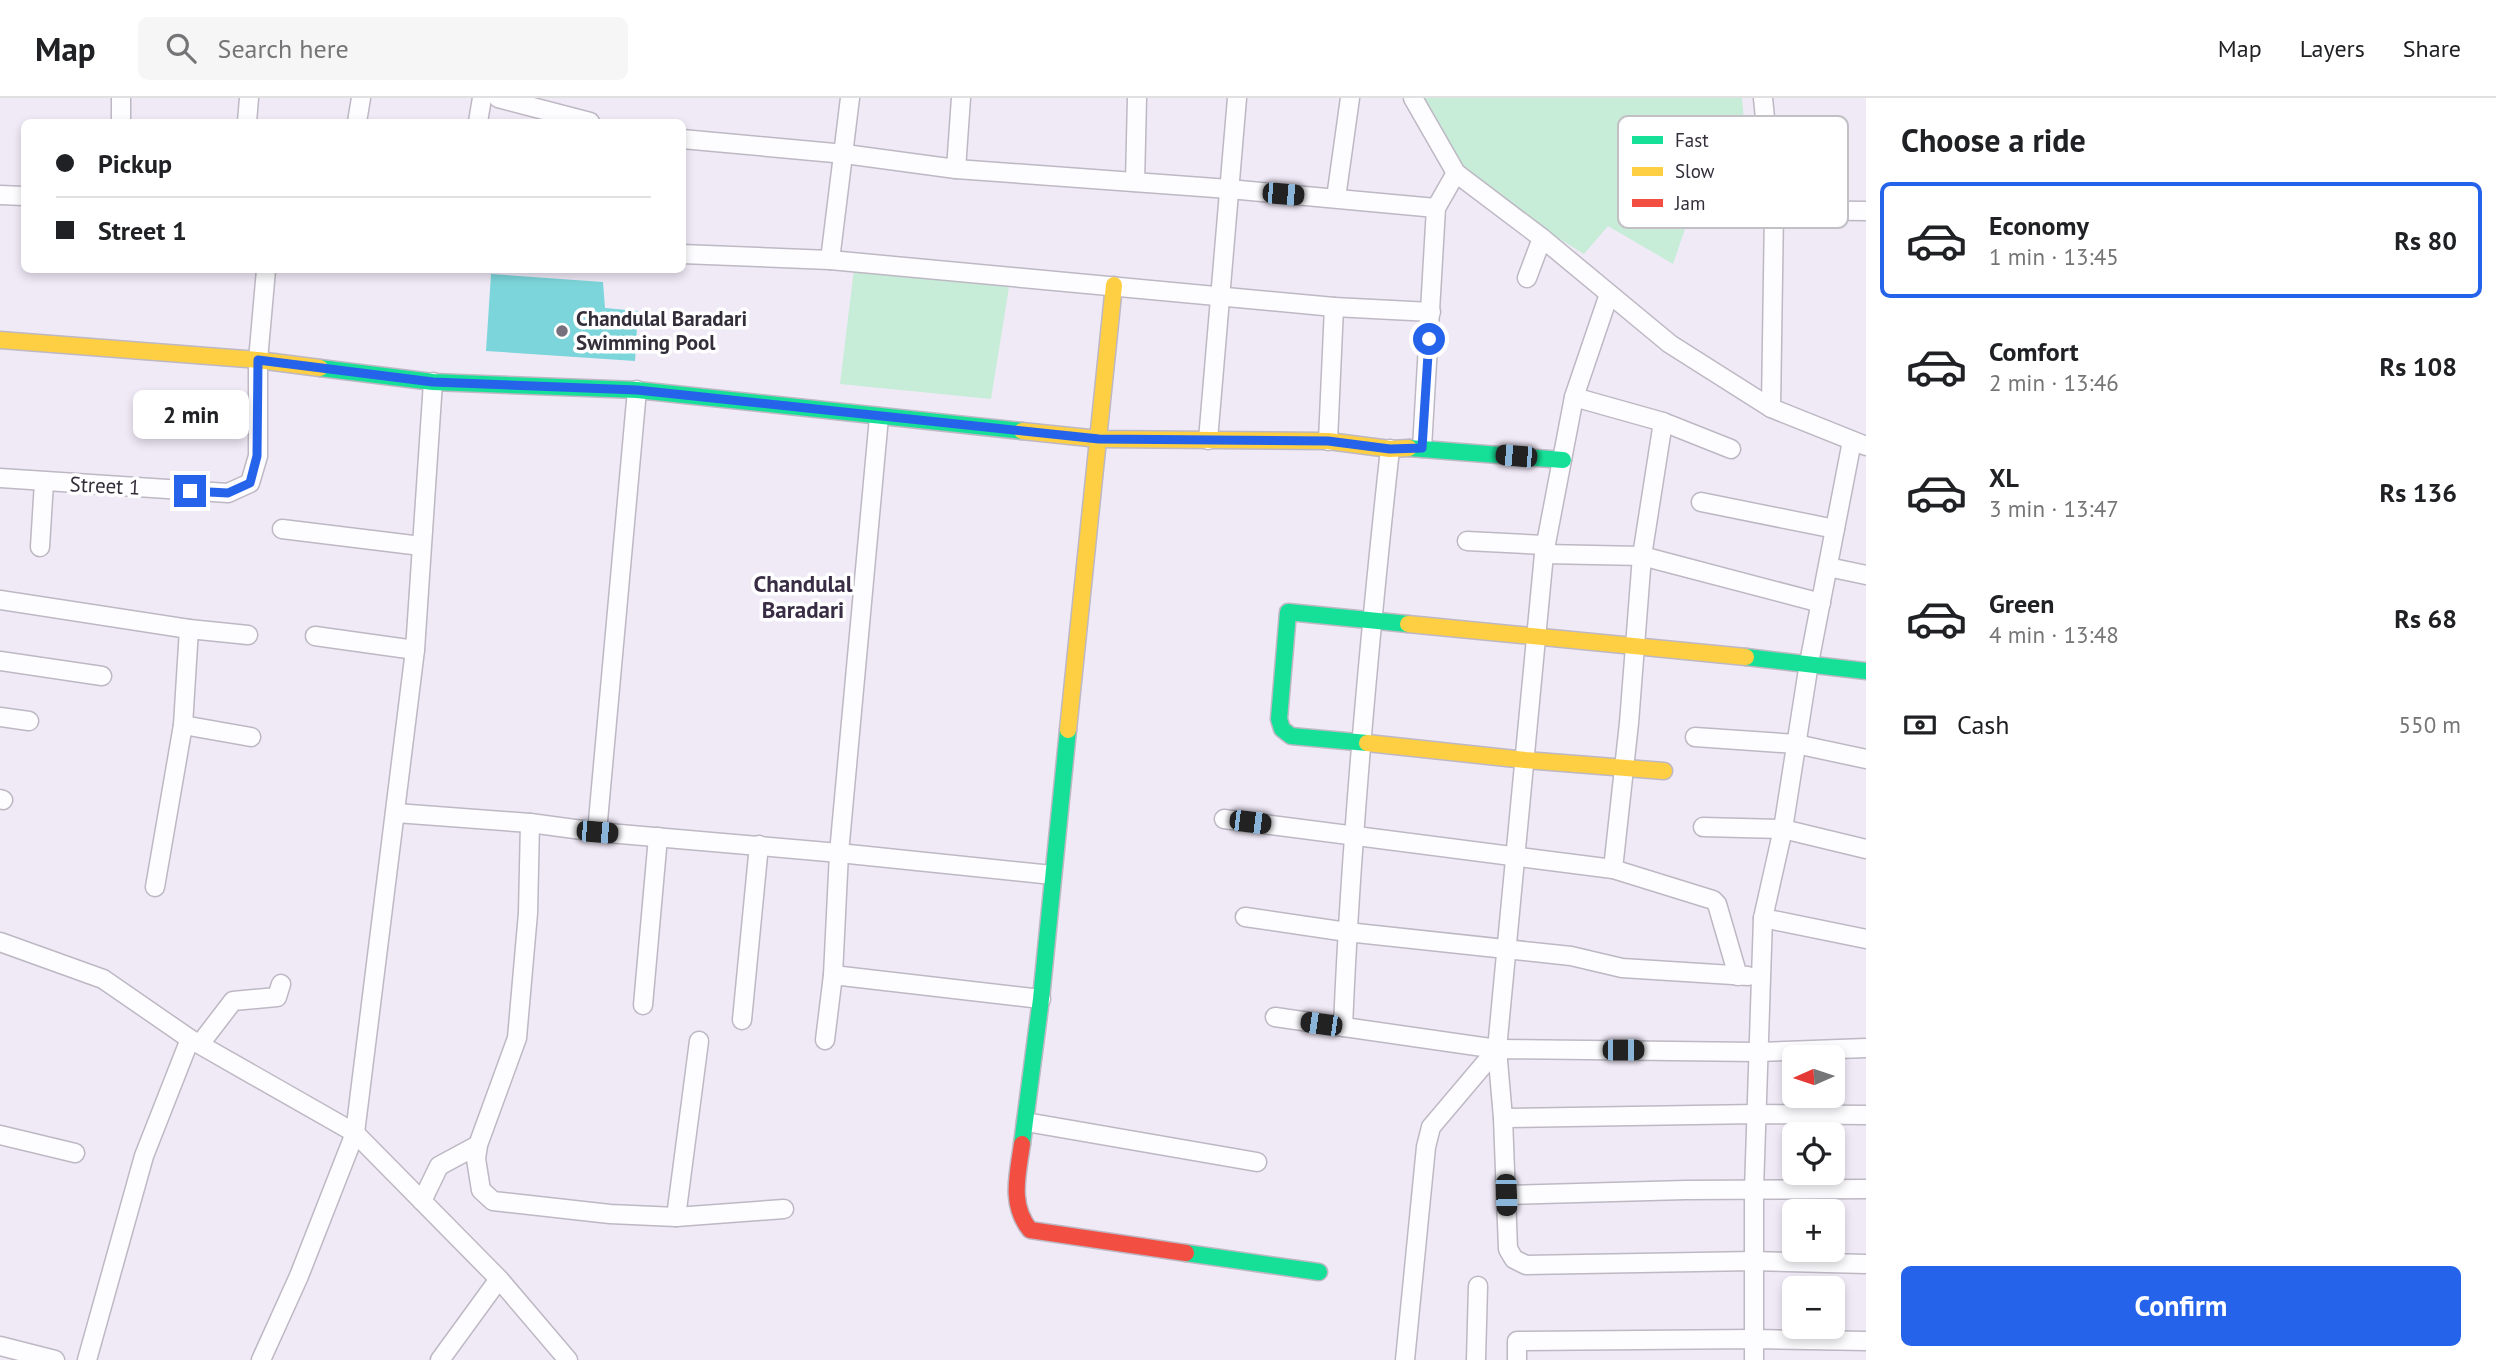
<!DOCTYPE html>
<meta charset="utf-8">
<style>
:root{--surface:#fff;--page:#f6f6f6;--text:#202124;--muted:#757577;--line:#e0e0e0;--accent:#2563eb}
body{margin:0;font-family:"PT Sans",sans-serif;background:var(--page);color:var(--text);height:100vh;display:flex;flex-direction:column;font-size:26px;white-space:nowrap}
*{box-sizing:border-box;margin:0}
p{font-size:23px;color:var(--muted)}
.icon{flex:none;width:38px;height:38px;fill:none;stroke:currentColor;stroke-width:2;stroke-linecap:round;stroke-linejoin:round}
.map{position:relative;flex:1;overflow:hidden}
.details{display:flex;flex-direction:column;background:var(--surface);width:630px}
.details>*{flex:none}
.top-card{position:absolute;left:21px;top:21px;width:665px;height:154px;border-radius:10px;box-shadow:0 4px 10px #0003;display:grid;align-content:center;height:154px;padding:0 35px;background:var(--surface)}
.needle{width:46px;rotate:267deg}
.fabs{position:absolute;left:1782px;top:947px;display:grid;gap:14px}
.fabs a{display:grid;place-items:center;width:63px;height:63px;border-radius:10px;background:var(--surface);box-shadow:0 4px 10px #0003;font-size:35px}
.end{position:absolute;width:32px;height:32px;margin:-16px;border:9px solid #2563eb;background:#fff;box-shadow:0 0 0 4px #fff}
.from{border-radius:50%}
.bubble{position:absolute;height:49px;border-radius:10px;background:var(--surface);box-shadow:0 4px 10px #0003;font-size:23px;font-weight:700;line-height:49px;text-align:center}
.car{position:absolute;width:21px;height:42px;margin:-21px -10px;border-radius:9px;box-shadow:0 0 5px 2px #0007;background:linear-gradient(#222 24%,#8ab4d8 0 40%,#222 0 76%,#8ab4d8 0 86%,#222 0)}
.top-card b{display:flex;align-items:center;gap:24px;height:66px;font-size:26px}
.top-card b+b{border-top:2px solid var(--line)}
.top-card i{width:18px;height:18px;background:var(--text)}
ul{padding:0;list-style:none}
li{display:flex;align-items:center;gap:21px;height:116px;margin:0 14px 10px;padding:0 21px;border:4px solid transparent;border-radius:10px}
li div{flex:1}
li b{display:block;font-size:26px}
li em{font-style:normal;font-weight:700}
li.current{border-color:var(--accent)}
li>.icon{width:63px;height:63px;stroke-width:1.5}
h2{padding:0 35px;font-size:32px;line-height:84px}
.pay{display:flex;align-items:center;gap:18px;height:77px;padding:0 35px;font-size:26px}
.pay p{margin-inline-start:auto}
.action{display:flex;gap:14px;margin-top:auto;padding:14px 35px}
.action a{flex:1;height:80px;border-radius:10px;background:var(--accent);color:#fff;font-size:28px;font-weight:700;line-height:80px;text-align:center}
header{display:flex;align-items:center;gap:42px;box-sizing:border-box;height:98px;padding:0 35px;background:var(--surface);border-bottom:2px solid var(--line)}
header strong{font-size:33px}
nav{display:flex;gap:38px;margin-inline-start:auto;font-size:24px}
.search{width:490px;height:63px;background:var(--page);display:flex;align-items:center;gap:18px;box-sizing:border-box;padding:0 24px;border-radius:10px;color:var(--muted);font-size:26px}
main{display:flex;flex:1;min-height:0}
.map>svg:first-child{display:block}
.green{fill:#c7ecd8}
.water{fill:#7cd5da}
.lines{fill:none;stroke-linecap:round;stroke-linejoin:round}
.street-casing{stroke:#bdb8c3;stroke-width:21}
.fast-casing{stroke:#bdb8c3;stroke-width:19}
.slow-casing{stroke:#bdb8c3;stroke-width:19}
.jam-casing{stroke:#bdb8c3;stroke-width:19}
.street{stroke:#fdfcfe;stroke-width:18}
.fast{stroke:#16e098;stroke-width:16}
.slow{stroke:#ffcf43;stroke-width:16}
.jam{stroke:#f24e42;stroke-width:16}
.route{stroke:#2563eb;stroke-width:9}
.poi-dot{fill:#76707c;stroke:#fff;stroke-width:2.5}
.labels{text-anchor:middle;stroke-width:7;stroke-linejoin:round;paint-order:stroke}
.poi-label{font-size:21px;font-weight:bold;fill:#342e3a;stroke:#fff;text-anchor:start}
.street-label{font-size:21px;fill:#342e3a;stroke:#fff}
.neighbourhood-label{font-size:23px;font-weight:bold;fill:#382d44;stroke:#fff}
.key{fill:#fff;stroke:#c2c0c4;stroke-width:2}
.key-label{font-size:19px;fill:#342e3a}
</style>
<header>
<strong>Map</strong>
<div class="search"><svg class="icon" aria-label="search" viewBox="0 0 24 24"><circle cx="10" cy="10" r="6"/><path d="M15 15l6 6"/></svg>Search here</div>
<nav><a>Map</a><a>Layers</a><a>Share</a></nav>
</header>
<main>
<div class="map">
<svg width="1866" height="1262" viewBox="0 0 1866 1262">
<rect width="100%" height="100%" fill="#f0eaf7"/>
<g class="green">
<polygon points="1419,0 1742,0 1748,71 1704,76 1673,166 1608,128 1584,156 1491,99 1459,71"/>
<polygon points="855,163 1010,183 991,301 840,286"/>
</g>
<polygon class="water" points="491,176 603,184 605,210 638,213 635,263 486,253"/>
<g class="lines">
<g class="street-casing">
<g id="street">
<polyline points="498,0 590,24"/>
<polyline points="1413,0 1456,75 1542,140 1670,246 1771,310 1866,348"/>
<polyline points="1763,0 1774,112 1771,310"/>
<polyline points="121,24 121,0"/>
<polyline points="247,24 249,0"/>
<polyline points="357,24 361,0"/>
<polyline points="478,24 482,0"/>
<polyline points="682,41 845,56 956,71 1229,91 1436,110"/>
<polyline points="956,71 961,0"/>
<polyline points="1135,84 1137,0"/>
<polyline points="0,97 24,98"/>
<polyline points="1336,100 1350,0"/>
<polyline points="1774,112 1866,113"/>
<polyline points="682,156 830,162 1334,209 1328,343"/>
<polyline points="830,162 850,0"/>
<polyline points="1527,180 1542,140"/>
<polyline points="1334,209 1431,214"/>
<polyline points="1574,299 1663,324 1731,351"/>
<polyline points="1208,342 1237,0"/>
<polyline points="1422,350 1436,110 1456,75"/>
<polyline points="0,380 228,395 250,385 258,358 258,262 266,172"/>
<polyline points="1701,404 1835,431"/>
<polyline points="282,431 421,448"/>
<polyline points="1467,443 1545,447"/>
<polyline points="40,449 44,384"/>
<polyline points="1544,456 1642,458 1821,505"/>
<polyline points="1828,469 1866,477"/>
<polyline points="0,502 189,531"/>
<polyline points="315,538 415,552"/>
<polyline points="0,563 102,578"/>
<polyline points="0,619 29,623"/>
<polyline points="183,627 251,639"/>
<polyline points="1695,639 1796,646 1866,661"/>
<polyline points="0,701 3,702"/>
<polyline points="396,715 530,725 597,734 839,755 1052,777"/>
<polyline points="1224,721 1613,771 1713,802 1717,806 1738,878"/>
<polyline points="530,725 528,815 517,940 478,1047 476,1061 481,1092 493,1103 610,1116 676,1119 784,1111"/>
<polyline points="1703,729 1783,731 1866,751"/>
<polyline points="597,734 637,292"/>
<polyline points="1613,771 1629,625 1642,458 1663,324"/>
<polyline points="155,789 183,627 189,531 248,537"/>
<polyline points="1245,819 1347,834 1571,858 1622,870 1748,878"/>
<polyline points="1763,820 1866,841"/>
<polyline points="0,844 103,881 190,941 355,1035 499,1181 568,1262"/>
<polyline points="833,877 1041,901"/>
<polyline points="643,907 658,739"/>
<polyline points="1275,919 1497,951"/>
<polyline points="742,922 759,747"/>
<path d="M1343,929C1351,736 1369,543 1390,351"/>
<polyline points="825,942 833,877 839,755 879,319"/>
<polyline points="200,946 233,903 277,899 281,886"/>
<polyline points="1866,950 1757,954 1497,951 1503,1020 1508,1151 1514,1161 1526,1167 1754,1163 1866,1166"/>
<polyline points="1503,1020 1757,1016 1866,1017"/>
<polyline points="1026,1024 1257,1064"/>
<polyline points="0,1037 75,1055"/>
<polyline points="1506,1097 1685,1092 1866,1091"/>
<polyline points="422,1103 439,1068 478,1047"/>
<polyline points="676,1119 699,943"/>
<polyline points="0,1248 55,1262"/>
<polyline points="87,1262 144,1058 190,941"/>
<polyline points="261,1262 299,1178 355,1035 415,552 433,284"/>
<polyline points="440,1262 499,1181"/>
<polyline points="1405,1262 1426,1049 1431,1029 1497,951 1544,456 1574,299 1609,196"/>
<polyline points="1476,1262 1478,1188"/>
<polyline points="1517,1262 1517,1243 1754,1241 1866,1243"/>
<polyline points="1754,1262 1754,1092 1763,820 1783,731 1809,565 1852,343"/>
</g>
</g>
<g class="fast-casing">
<g id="fast">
<polyline points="320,270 433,284 637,292 1022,333"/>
<polyline points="1409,350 1563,362"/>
<polyline points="1746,559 1866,573"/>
<polyline points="1367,645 1291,638 1282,631 1279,621 1288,514 1408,526"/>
<polyline points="1022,1046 1041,901 1068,632"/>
<polyline points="1186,1155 1319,1174"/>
</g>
</g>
<g class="slow-casing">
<g id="slow">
<polyline points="0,242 258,262 320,270"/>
<polyline points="1022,333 1099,341 1328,343 1390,351 1409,350"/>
<polyline points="1408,526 1746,559"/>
<polyline points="1068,632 1114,187"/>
<polyline points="1367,645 1525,662 1664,673"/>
</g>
</g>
<g class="jam-casing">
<path id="jam" d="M1022,1046C1018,1076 1009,1106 1030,1132L1186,1155"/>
</g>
<use href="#street" class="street"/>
<use href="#fast" class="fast"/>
<use href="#slow" class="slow"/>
<use href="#jam" class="jam"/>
</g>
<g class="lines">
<polyline class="route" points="190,393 228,395 250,385 257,358 258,262 433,284 637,292 1099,341 1328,343 1390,351 1422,350 1429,241"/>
</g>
<circle class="poi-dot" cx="562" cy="233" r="7"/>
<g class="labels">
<g class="poi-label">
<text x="576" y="228">Chandulal Baradari<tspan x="576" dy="24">Swimming Pool</tspan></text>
</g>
<g class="street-label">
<text transform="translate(105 388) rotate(3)" y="7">Street 1</text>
</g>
<g class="neighbourhood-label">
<text x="803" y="494">Chandulal<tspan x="803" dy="26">Baradari</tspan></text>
</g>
</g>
<rect x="1618" y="18" width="230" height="112" rx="10" class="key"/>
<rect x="1632" y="38" width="31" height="8" fill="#16e098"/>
<rect x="1632" y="69" width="31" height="9" fill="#ffcf43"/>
<rect x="1632" y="101" width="31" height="8" fill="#f24e42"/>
<g class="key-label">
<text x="1675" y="49">Fast</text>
<text x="1675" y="80">Slow</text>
<text x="1675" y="112">Jam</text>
</g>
</svg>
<div class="fabs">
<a><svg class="needle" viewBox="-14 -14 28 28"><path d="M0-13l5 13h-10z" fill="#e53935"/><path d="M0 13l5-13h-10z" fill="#757577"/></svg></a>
<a><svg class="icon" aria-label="locate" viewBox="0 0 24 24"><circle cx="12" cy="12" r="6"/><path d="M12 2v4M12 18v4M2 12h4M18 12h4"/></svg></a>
<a>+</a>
<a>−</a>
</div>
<i class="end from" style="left:1429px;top:241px"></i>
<i class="end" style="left:190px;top:393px"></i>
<div class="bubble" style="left:133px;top:292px;width:116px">2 min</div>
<i class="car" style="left:1283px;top:96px;rotate:95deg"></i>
<i class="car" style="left:1516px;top:358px;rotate:275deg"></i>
<i class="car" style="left:1250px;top:724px;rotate:97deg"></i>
<i class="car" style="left:597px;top:734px;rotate:95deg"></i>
<i class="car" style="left:1321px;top:926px;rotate:278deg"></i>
<i class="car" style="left:1623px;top:952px;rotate:90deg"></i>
<i class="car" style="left:1506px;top:1097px;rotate:178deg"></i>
<div class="top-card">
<b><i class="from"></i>Pickup</b>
<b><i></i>Street 1</b>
</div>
</div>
<section class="details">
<h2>Choose a ride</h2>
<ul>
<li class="current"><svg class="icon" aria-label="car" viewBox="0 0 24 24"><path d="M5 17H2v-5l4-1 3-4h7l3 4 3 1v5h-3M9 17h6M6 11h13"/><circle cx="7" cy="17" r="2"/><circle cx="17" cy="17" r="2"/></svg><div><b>Economy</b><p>1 min · 13:45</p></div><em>Rs 80</em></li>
<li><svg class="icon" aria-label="car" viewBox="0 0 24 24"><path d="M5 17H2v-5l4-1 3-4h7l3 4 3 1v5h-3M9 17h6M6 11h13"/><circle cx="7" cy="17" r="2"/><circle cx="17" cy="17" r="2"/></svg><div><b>Comfort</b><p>2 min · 13:46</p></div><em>Rs 108</em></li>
<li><svg class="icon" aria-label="car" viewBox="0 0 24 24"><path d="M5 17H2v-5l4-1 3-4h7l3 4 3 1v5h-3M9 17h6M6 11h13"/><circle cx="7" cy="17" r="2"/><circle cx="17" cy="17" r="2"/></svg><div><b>XL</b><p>3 min · 13:47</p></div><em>Rs 136</em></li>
<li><svg class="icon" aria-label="car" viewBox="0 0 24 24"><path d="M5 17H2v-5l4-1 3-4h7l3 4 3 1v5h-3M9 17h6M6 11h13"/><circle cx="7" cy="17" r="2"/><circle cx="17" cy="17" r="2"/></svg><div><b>Green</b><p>4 min · 13:48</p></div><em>Rs 68</em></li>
</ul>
<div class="pay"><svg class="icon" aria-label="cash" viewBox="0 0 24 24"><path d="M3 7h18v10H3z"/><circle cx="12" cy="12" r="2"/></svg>Cash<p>550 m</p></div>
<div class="action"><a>Confirm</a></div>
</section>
</main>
